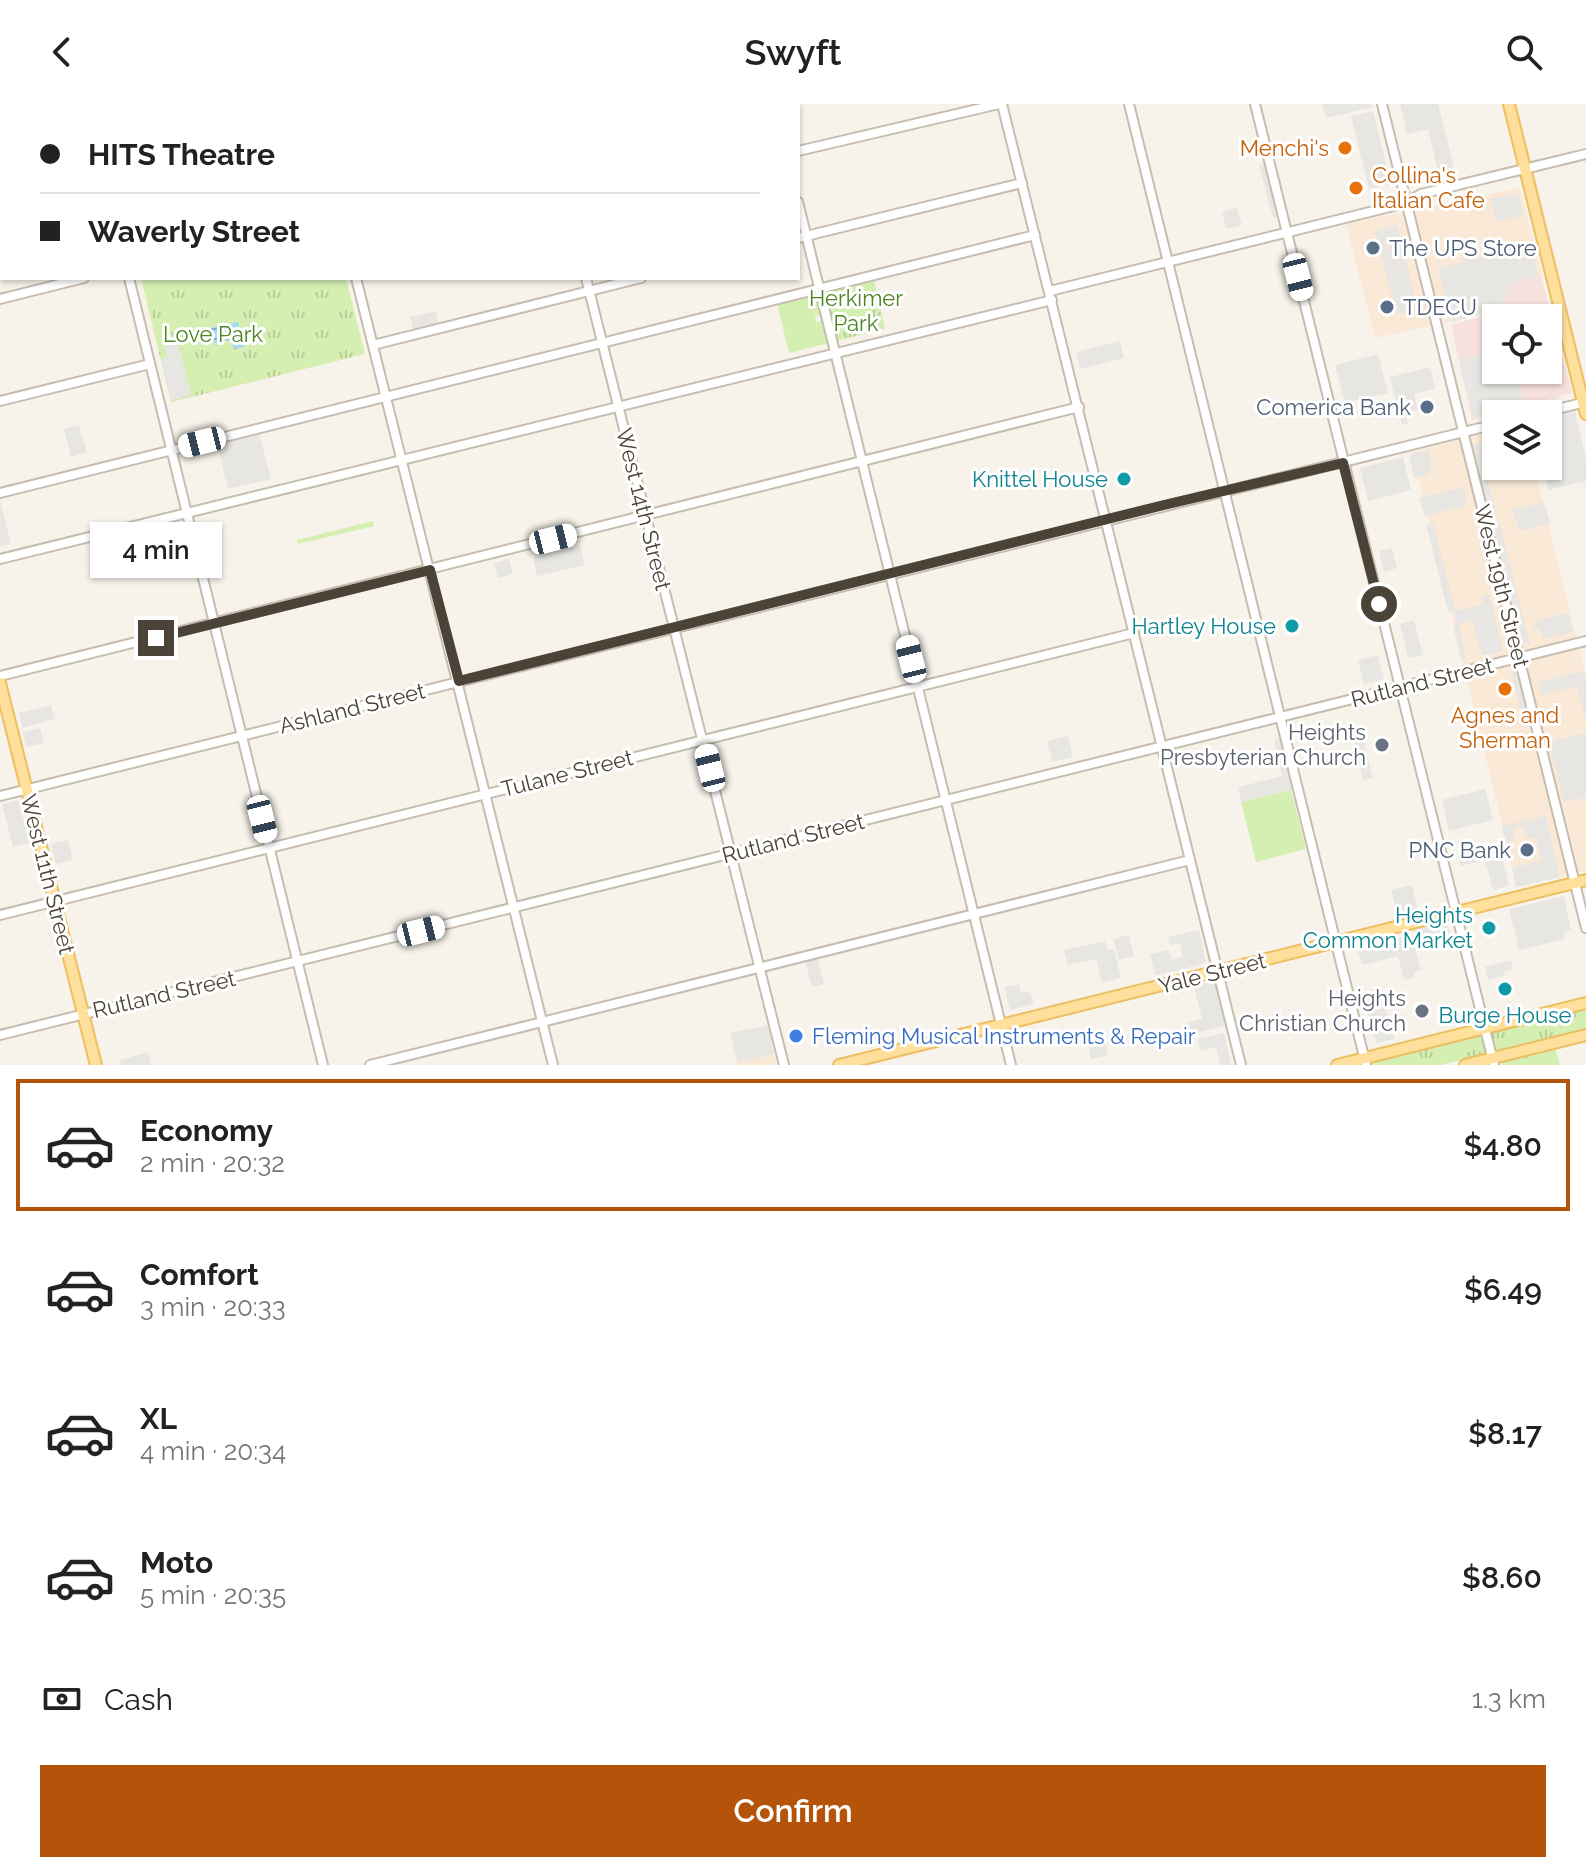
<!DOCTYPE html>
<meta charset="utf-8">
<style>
:root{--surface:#fff;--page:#f2f2f2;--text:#222;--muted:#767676;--line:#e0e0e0;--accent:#b45309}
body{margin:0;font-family:Raleway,sans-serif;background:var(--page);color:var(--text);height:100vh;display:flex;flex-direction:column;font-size:30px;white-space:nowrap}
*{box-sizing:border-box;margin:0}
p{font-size:26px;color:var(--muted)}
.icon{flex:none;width:44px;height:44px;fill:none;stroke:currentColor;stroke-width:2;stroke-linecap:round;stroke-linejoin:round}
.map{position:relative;height:961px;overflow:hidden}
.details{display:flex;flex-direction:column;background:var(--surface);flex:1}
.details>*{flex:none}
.top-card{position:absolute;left:0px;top:0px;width:800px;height:176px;box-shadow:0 2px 6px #0004;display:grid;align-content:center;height:176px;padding:0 40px;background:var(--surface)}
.fabs{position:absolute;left:1482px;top:200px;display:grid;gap:16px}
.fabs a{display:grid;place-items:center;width:80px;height:80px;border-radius:0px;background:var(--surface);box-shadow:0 2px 6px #0004;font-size:40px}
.end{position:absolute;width:36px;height:36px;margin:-18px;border:10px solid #4c4338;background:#fff;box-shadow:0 0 0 4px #fff}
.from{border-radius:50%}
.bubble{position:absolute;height:56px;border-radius:0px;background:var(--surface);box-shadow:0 2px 6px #0004;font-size:26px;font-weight:600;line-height:56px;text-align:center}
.car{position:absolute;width:24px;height:48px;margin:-24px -12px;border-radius:10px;box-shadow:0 0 6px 2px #0007;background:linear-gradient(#fff 24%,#345 0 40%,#fff 0 76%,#345 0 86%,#fff 0)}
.top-card b{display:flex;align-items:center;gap:28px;height:76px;font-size:30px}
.top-card b+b{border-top:2px solid var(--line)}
.top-card i{width:20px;height:20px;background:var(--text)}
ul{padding:14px 0 0;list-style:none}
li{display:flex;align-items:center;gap:24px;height:132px;margin:0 16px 12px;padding:0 24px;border:4px solid transparent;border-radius:0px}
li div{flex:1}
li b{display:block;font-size:30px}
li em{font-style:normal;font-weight:600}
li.selected{border-color:var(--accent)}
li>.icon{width:72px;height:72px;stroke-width:1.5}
.pay{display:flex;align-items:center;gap:20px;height:88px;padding:0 40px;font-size:30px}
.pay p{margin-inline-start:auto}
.button{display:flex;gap:16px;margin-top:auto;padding:16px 40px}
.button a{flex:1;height:92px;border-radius:0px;background:var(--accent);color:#fff;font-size:32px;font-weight:600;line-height:92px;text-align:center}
header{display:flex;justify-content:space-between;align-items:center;height:104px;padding:0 40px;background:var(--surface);font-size:36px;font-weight:600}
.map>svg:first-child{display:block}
.commercial{fill:#f9e9d6}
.education{fill:#f1e7d4}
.medical{fill:#f7e1de;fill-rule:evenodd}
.green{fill:#d5eeb1}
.park{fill:url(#park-tufts)}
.parking{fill:#e8e6e2}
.water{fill:url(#water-rules)}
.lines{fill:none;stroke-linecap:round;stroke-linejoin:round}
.minor-casing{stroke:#c6bdaf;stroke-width:12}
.major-casing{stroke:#eebe61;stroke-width:14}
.minor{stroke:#fff;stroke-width:8}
.major{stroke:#ffdf9c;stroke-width:10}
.route{stroke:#4c4338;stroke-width:10}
.food-dot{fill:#e8710a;stroke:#fff;stroke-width:3}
.service-dot{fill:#5c6f8a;stroke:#fff;stroke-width:3}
.culture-dot{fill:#0f9aa8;stroke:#fff;stroke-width:3}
.worship-dot{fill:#6b7280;stroke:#fff;stroke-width:3}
.shop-dot{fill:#3f7fe0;stroke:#fff;stroke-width:3}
.labels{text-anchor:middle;stroke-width:6;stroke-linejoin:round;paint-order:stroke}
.food-label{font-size:22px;fill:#c56008;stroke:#fff;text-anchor:end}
.service-label{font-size:22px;fill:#4e5e75;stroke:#fff;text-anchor:start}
.park-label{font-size:22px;fill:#4d8424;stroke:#fff}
.culture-label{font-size:22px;fill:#0d838f;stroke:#fff;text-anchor:end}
.street-label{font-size:22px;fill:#4c4338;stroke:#fff}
.worship-label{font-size:22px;fill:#5b616d;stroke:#fff;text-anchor:end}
.shop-label{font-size:22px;fill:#366cbe;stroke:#fff;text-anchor:start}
</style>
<header><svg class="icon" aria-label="back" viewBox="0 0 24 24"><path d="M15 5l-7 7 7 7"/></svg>Swyft<svg class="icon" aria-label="search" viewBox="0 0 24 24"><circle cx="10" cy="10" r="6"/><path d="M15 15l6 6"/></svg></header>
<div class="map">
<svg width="1586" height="961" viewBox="0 0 1586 961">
<defs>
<pattern id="park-tufts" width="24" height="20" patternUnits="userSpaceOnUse" patternTransform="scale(2)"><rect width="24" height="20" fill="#d5eeb1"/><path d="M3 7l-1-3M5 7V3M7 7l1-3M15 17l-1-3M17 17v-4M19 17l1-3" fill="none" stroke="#b8cd99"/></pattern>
<pattern id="water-rules" width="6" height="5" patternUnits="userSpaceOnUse" patternTransform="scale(2)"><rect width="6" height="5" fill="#a4d8f7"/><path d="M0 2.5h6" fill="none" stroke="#88b1c9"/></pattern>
</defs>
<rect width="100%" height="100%" fill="#f7f3eb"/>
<g class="commercial">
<polygon points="1520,84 1542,171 1514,179 1502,200 1491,208 1375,234 1346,120"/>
<polygon points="1496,327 1496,362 1534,362 1586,572 1586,767 1517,783 1412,348"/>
<polygon points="767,923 777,961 737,961 730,931"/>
</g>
<polygon class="education" points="97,0 303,0 303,2 98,2"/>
<path class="medical" d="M1541,171L1572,289L1472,316L1451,221L1493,209L1503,200L1514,179ZM1496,214H1548V266H1496Z"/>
<g class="green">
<path d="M810,191C818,194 820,202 822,210L815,212L816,218L824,216L829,239L789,249L777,200Z"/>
<polygon points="373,417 374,422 298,440 297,436"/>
<polygon points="1291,686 1306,745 1256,758 1241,698"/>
</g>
<g class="park">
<polygon points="141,174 346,174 365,250 171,298"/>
<polygon points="874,176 885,225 836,237 826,196 827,189"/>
<polygon points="1586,904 1586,926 1441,961 1362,961"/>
<polygon points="1555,943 1560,961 1502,961 1501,956"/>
</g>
<g class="parking">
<polygon points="1322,0 1372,0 1373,3 1326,14"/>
<polygon points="1400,0 1438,0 1454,63 1438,67 1428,25 1407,30"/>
<polygon points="1373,7 1391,80 1369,85 1351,12"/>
<polygon points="1267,59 1280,112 1273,114 1259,61"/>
<polygon points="1518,89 1524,111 1496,118 1490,95"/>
<polygon points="1237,104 1242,121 1226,125 1222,108"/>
<polygon points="1397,121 1417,205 1397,210 1375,127"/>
<polygon points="1531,141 1538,172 1514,179 1502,200 1491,208 1452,218 1438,164 1464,158 1463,152 1476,149 1478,154 1488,152 1487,146 1500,143 1502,148"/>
<polygon points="436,207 439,220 413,226 410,213"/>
<polygon points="169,230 171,238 177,236 191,291 171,296 161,255 167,253 161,232"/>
<polygon points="1120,237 1124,254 1080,265 1076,248"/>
<polygon points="1496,248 1496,266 1516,266 1524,301 1474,313 1460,256"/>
<polygon points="1378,250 1388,289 1345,299 1335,261"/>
<polygon points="1430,263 1435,285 1414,290 1418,306 1405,308 1408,320 1402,321 1395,292 1401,289 1394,291 1390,273"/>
<polygon points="1575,308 1586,355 1586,377 1548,386 1542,362 1548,362 1548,315"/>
<polygon points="79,321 87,348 71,353 64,325"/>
<polygon points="259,329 271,375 228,385 217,340"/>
<polygon points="1479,339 1496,409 1490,411 1472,341"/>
<polygon points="1428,346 1432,362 1429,363 1430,370 1414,374 1409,351"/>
<polygon points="1403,353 1411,386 1368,397 1360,364"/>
<polygon points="1463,383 1467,401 1424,412 1419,394"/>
<polygon points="0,395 11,440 0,442"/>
<polygon points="1544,398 1550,419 1519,427 1513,406"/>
<polygon points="1499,417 1529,538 1522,539 1492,418"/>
<polygon points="1433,419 1455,507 1483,500 1482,492 1489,491 1503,547 1482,552 1473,516 1459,520 1466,554 1461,555 1453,521 1456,519 1454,507 1448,508 1426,421"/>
<polygon points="580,442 585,461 537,472 533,453"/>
<polygon points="1392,444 1397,464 1384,468 1379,447"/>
<polygon points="509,455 513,470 498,474 494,459"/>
<polygon points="1568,509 1573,528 1542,535 1540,524 1535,525 1533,518"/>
<polygon points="1414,516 1423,551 1408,554 1400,520"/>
<polygon points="1378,551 1384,575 1364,580 1358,556"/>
<polygon points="1517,564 1532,623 1525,624 1511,566"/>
<polygon points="1583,567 1586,578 1586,616 1577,582 1541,591 1538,578"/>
<polygon points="51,601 55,615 23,624 19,609"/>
<polygon points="40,624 44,639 26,643 23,628"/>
<polygon points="1586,629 1586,693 1564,699 1549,638"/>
<polygon points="1068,632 1073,653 1052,658 1047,637"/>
<polygon points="1281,634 1294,685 1241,698 1238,683 1282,672 1274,636"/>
<polygon points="1363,634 1373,674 1363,676 1354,637"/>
<polygon points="1485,685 1493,716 1449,727 1442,696"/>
<polygon points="18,696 29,739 13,743 2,700"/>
<polygon points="1546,712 1559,773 1516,783 1512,764 1541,757 1536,733 1526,735 1523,722 1513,724 1514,734 1512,735 1512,739 1506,741 1502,722"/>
<polygon points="68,736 73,756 56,760 51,740"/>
<polygon points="1499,741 1509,782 1493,786 1485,756 1460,762 1458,751"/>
<polygon points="1412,781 1418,806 1398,812 1391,786"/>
<polygon points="1564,792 1571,826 1564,828 1565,835 1519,846 1509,805"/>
<polygon points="1447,817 1452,838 1418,846 1413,826"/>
<polygon points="1199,826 1206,859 1156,872 1150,850 1169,846 1174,861 1173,855 1183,852 1180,839 1170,841 1168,833"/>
<polygon points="1129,831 1134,852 1119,856 1113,835"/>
<polygon points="1403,833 1405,839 1413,837 1421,866 1414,868 1415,873 1404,876 1398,852 1362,861 1357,844"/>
<polygon points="1105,837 1107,846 1114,845 1121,874 1102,879 1096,855 1068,861 1064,846"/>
<polygon points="818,855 824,880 812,883 805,858"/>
<polygon points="1511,856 1513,865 1503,868 1504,872 1488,876 1485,863"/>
<polygon points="1216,876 1227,921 1189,931 1186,919 1202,915 1194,882"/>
<polygon points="1019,880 1021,889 1030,887 1034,900 1010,906 1004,883"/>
<polygon points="1380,884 1394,935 1376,939 1362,889"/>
<polygon points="768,921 774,950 738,959 731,929"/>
<polygon points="1224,929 1231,961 1220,961 1216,943 1201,947 1198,935"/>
<polygon points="1105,934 1108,951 1091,955 1088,938"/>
<polygon points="148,948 151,961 121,961 120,956"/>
</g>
<polygon class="water" points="238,218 244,243 234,245 231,236 214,239 211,224"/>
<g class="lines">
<g class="minor-casing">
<g id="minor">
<polyline points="86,0 86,2"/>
<polyline points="312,0 313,2"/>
<polyline points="543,0 544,2"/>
<polyline points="774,0 774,2"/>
<polyline points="1002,0 1241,961"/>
<polyline points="1129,0 1366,961"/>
<polyline points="1255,0 1494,961"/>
<polyline points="1382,0 1586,824"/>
<polyline points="630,2 638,0"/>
<polyline points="798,47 999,0"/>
<polyline points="0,92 2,92"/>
<polyline points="798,98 1011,961"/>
<polyline points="798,134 1022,79"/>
<polyline points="129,174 323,961"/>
<polyline points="356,174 553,961"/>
<polyline points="586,174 784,961"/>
<polyline points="1050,187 1406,99 1421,90 1586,50"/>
<polyline points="0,195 84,174"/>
<polyline points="373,241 641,174"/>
<polyline points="0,297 150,260"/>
<polyline points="1537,310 1586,298"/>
<polyline points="0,389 1035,131"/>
<polyline points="0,455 1052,196"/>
<polyline points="0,572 1079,303"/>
<polyline points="0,692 1496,320"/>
<polyline points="0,811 1134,529"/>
<polyline points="0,931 1586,537"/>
<polyline points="370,961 1190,756"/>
</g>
</g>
<g class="major-casing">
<g id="major">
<polyline points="1509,0 1586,310"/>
<polyline points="0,579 96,961"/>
<polyline points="839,961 1586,776"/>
<polyline points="1337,961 1586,899"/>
<polyline points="1465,961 1586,931"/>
</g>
</g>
<use href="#minor" class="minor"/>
<use href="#major" class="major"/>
</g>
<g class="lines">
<polyline class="route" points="156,534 430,466 459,577 1164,401 1343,359 1379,500"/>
</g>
<g class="food-dot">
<circle cx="1345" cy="44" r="8"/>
<circle cx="1356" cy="84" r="8"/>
<circle cx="1505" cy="585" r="8"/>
</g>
<g class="service-dot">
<circle cx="1373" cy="144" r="8"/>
<circle cx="1387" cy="203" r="8"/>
<circle cx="1427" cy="303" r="8"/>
<circle cx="1527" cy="746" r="8"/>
</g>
<g class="culture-dot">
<circle cx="1124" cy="375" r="8"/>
<circle cx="1292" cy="522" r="8"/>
<circle cx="1489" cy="824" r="8"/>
<circle cx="1505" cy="885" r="8"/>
</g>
<g class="worship-dot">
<circle cx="1382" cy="641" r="8"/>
<circle cx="1422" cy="907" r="8"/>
</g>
<circle class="shop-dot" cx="796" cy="932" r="8"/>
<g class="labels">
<g class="food-label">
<text x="1329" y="52">Menchi's</text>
<text x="1372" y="79" text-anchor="start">Collina's<tspan x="1372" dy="25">Italian Cafe</tspan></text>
<text x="1505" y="619" text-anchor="middle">Agnes and<tspan x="1505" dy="25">Sherman</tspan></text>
</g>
<g class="service-label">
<text x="1389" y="152">The UPS Store</text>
<text x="1403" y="211">TDECU</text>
<text x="1411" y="311" text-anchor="end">Comerica Bank</text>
<text x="1511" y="754" text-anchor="end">PNC Bank</text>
</g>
<g class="park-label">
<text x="856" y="202">Herkimer<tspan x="856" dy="25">Park</tspan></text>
<text x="213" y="238">Love Park</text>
</g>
<g class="culture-label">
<text x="1108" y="383">Knittel House</text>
<text x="1276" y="530">Hartley House</text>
<text x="1473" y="819">Heights<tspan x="1473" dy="25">Common Market</tspan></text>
<text x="1505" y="919" text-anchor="middle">Burge House</text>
</g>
<g class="street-label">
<text transform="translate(644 405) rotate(76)" y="8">West 14th Street</text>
<text transform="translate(1502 482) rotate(76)" y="8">West 19th Street</text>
<text transform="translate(1422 578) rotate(-14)" y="8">Rutland Street</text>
<text transform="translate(352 604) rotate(-14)" y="8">Ashland Street</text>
<text transform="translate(567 669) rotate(-14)" y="8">Tulane Street</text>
<text transform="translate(793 734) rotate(-14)" y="8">Rutland Street</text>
<text transform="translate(48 770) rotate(76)" y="8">West 11th Street</text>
<text transform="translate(1212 869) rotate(-14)" y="8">Yale Street</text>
<text transform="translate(164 890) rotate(-13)" y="8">Rutland Street</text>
</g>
<g class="worship-label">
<text x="1366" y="636">Heights<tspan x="1366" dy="25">Presbyterian Church</tspan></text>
<text x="1406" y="902">Heights<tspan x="1406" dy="25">Christian Church</tspan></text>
</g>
<g class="shop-label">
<text x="812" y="940">Fleming Musical Instruments &amp; Repair</text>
</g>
</g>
</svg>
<div class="fabs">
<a><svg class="icon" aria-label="locate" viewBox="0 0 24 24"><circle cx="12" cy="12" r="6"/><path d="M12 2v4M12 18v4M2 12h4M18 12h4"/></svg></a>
<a><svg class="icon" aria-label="layers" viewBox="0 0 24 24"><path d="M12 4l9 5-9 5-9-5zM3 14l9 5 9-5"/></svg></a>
</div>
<i class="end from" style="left:1379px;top:500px"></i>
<i class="end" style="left:156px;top:534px"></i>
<div class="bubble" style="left:90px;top:418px;width:132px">4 min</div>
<i class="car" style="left:1298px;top:173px;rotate:166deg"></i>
<i class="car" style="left:202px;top:338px;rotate:256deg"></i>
<i class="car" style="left:553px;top:435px;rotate:76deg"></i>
<i class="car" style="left:911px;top:555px;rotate:346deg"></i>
<i class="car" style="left:710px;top:664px;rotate:346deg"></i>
<i class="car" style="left:262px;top:715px;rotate:166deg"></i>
<i class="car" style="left:421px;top:827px;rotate:76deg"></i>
<div class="top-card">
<b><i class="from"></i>HITS Theatre</b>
<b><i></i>Waverly Street</b>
</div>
</div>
<section class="details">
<ul>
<li class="selected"><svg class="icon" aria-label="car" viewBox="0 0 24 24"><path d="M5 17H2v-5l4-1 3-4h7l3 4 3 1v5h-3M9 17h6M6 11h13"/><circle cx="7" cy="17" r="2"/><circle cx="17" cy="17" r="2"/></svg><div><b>Economy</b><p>2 min · 20:32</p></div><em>$4.80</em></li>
<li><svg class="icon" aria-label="car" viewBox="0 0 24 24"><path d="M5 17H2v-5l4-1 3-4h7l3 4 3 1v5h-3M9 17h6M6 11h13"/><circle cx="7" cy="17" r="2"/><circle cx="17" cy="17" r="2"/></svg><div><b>Comfort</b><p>3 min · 20:33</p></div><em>$6.49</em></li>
<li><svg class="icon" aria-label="car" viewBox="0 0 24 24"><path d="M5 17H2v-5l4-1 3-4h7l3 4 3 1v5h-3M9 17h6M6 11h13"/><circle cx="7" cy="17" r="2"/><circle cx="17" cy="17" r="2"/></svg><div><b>XL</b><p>4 min · 20:34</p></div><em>$8.17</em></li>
<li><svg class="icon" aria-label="car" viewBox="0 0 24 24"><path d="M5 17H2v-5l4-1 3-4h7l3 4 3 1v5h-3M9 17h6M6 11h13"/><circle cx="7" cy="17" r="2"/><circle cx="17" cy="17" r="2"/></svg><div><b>Moto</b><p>5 min · 20:35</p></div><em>$8.60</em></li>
</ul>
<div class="pay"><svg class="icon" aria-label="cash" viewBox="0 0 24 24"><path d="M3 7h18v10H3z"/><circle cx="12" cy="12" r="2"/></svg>Cash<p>1.3 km</p></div>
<div class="button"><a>Confirm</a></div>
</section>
